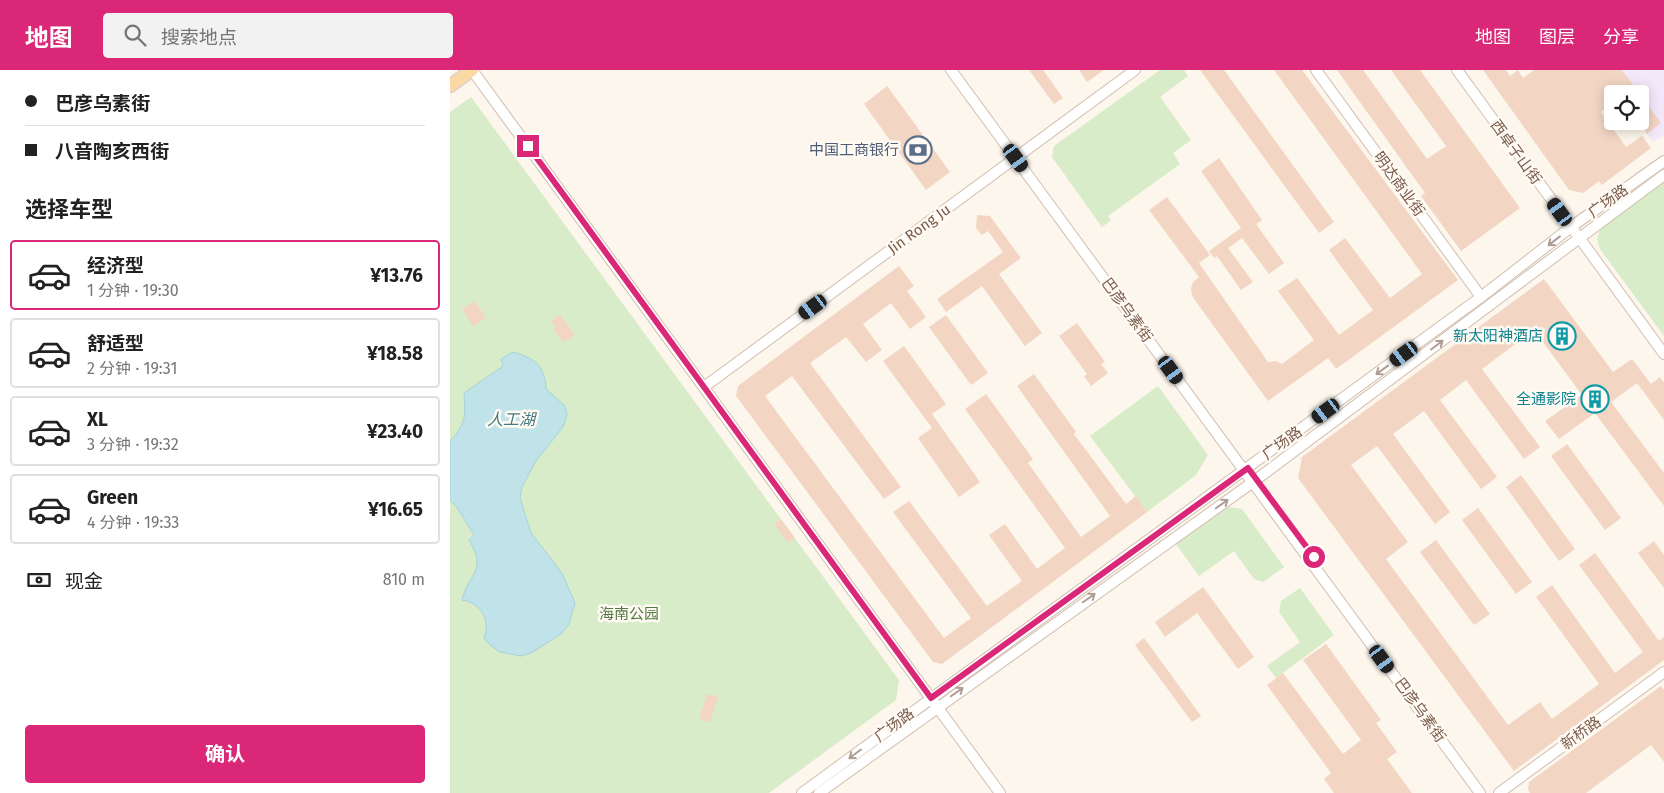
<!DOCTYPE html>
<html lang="zh">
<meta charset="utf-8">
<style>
:root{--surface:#fff;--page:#f2f2f2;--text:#222;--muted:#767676;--line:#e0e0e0;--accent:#db2777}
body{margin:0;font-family:"Fira Sans","Noto Sans SC",sans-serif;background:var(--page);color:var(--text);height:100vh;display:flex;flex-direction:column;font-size:19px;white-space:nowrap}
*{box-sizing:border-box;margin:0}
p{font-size:16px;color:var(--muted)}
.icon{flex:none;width:28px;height:28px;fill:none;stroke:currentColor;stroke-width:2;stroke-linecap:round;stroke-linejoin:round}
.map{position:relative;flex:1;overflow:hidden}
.sheet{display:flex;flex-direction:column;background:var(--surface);width:450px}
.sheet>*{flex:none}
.guide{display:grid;align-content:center;height:110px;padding:0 25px;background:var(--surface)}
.tools{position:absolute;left:1154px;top:15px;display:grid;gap:10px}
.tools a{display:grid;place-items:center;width:45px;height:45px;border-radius:5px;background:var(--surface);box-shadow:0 2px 12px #0003;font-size:25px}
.end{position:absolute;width:22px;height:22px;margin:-11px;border:6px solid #db2777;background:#fff;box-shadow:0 0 0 2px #fff}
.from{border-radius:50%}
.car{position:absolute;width:15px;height:30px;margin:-15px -8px;border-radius:6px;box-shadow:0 0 4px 1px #0007;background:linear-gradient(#222 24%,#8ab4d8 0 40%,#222 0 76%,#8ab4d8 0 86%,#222 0)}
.guide b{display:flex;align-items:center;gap:18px;height:48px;font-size:19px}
.guide b+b{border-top:1px solid var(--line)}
.guide i{width:12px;height:12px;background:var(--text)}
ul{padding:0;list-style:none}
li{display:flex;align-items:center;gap:15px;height:70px;margin:0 10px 8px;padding:0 15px;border:2px solid var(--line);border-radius:5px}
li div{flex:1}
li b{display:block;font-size:19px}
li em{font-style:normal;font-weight:700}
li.active{border-color:var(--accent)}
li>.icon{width:45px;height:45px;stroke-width:1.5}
h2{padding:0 25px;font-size:22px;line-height:60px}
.pay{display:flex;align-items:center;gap:12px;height:55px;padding:0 25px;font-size:19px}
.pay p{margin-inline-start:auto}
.cta{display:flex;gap:10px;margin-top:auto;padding:10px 25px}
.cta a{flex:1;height:58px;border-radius:5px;background:var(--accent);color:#fff;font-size:20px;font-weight:700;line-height:58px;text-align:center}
header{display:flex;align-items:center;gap:30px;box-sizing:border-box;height:70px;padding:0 25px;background:var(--accent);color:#fff}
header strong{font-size:24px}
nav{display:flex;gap:28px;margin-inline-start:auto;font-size:18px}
.search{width:350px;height:45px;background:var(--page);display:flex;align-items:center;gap:12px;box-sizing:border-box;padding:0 18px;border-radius:5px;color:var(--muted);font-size:19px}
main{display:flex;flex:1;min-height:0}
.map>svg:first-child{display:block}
.education{fill:#f3e8fa}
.green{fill:#d8ecc9}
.water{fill:#bfe3e8;stroke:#a5d3da}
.building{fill:#f3d5c3}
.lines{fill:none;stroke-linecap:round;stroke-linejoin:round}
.minor-casing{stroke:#d1beb0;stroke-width:12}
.major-casing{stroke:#dad1cd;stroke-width:15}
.minor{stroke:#fff;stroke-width:10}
.major{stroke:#fbd9a5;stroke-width:12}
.oneway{stroke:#af9d94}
.route{stroke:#db2777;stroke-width:6}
.labels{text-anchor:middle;stroke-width:5;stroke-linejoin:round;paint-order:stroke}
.service-label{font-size:15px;fill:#4e5e75;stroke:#fffaf3;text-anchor:end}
.street-label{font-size:15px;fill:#7a5c4d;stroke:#fffaf3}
.culture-label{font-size:15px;fill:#0d838f;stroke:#fffaf3;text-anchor:end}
.park-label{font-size:15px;fill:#537a41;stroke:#fffaf3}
.water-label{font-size:16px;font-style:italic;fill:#437c86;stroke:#fffaf3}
</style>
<header>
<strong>地图</strong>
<div class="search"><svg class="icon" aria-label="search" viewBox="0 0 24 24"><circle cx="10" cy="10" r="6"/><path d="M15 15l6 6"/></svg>搜索地点</div>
<nav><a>地图</a><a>图层</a><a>分享</a></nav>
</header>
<main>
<section class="sheet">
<div class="guide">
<b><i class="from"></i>巴彦乌素街</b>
<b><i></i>八音陶亥西街</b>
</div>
<h2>选择车型</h2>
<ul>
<li class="active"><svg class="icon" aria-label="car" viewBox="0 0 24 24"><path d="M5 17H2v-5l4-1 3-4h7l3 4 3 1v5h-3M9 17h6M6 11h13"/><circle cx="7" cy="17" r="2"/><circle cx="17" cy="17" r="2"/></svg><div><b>经济型</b><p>1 分钟 · 19:30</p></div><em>¥13.76</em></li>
<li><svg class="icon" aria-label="car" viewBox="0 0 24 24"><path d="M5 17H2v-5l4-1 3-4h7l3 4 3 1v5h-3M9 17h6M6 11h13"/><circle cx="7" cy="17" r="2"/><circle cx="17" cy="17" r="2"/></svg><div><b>舒适型</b><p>2 分钟 · 19:31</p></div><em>¥18.58</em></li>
<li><svg class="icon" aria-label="car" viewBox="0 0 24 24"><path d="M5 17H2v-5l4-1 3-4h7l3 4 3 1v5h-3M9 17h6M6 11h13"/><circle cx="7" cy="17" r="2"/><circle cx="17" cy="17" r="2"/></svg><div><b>XL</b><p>3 分钟 · 19:32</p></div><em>¥23.40</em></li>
<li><svg class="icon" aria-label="car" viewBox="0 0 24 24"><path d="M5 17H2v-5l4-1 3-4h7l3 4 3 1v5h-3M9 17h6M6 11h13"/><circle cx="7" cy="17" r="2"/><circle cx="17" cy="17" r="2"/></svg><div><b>Green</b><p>4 分钟 · 19:33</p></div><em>¥16.65</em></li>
</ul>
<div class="pay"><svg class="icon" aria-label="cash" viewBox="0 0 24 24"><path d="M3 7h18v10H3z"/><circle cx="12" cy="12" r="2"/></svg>现金<p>810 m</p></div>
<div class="cta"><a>确认</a></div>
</section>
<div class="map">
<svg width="1214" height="723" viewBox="0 0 1214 723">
<rect width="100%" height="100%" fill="#fdf6ec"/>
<polygon class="education" points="1150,0 1214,0 1214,65 1203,72 1188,51 1190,51 1190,24 1167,24"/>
<g class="green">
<polygon points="710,0 734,0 738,6 710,27 741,70 723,83 730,94 658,146 661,150 652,157 602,87 604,76"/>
<polygon points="21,27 449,610 446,630 319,723 0,723 0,42"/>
<polygon points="1214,109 1214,266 1150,179 1147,169 1152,154"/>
<polygon points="708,316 758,385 746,405 697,442 640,366"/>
<polygon points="778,437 792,439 834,497 813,512 804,509 784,481 749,506 726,474"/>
<polygon points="850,518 884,565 826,608 817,596 850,572 829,542 831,531"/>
</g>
<path class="water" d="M63,282C85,288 95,296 96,319L115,336L117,345L113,357L86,391L72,417L70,428L81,463L112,503L125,533L119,554L111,564L81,583L71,586L50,582L41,576L34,568C41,550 31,533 12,530C19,502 38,501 19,470L24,465L6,436L0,430V371C17,353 15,346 14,323L53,296L51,289Z"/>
<g class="building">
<polygon points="579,0 593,0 613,28 604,34"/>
<polygon points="629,0 654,0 637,12"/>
<polygon points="750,0 774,0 884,152 869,163"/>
<polygon points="824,0 852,0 1008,210 886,299 878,288 818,331 742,226 741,218 743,212 749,207 699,140 717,127 760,185 749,193 818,292 826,291 832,294 864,270 828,221 847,208 889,265 923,240 879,180 895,168 940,228 972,204"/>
<polygon points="887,0 913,0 977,89 996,76 941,0 970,0 1070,138 1011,181 971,126 975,123"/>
<polygon points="1033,0 1056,0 1060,6 1068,0 1073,8 1084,0 1172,0 1190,24 1162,24 1162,33 1151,42 1176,77 1192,66 1201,78 1152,115 1149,111 1133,123 1119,120"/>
<polygon points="437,16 500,102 476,120 414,34"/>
<polygon points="1190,24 1211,53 1197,64 1190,54"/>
<polygon points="769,88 812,150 806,154 834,193 819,204 792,168 778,178 803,212 791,220 767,186 764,188 759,181 791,158 751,101"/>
<polygon points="527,145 540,146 571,188 549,204 592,263 575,276 532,216 496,242 487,229 553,182 538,161 532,165 526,158"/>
<polygon points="449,196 464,216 457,221 476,247 460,259 441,233 413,254 432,280 416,292 396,267 360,293 451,417 434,429 342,306 315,326 494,568 521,548 443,442 459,431 537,536 572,511 539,465 555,454 587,499 615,478 515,339 536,324 583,389 578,393 631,467 660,446 567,316 584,304 626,362 624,364 676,434 686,426 697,442 492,594 483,592 286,326 288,316"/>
<polygon points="1094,209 1163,302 1182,289 1201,314 1210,307 1214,313 1214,350 1187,313 1161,332 1214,403 1214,436 1145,343 1109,369 1095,351 1132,325 1084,260 1032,299 1090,377 1074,389 1016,310 990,330 1047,407 1031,419 974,341 943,364 1000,442 985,454 927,376 901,395 958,472 936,489 1058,655 1090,632 1102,649 1149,614 1086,527 1102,515 1165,603 1193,582 1129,495 1145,483 1209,571 1214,567 1214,590 1064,701 848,408 852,387"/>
<polygon points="25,231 36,248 23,256 12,239"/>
<polygon points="110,245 125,265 114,273 103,259 106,257 101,251"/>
<polygon points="496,245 538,303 521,315 479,257"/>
<polygon points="627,253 655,292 651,294 658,303 641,316 634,306 637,304 609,266"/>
<polygon points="454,276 496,334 482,344 530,412 509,427 468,368 482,358 433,291"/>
<polygon points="1117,374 1171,448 1155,460 1101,386"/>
<polygon points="1071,405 1125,479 1109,491 1056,417"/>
<polygon points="1028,438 1082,512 1066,524 1012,450"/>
<polygon points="331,449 345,468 338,473 324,454"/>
<polygon points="986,470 1040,544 1024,555 970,482"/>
<polygon points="1204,471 1214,485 1214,518 1188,483"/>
<polygon points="753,517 804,587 788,599 747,543 715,567 705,552"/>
<polygon points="694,568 751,646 742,652 685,575"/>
<polygon points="876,574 931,650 926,653 947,682 937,689 962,723 884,723 874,709 881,703 817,615 833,603 893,684 911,670 853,590"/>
<polygon points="1211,616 1214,620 1214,692 1201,675 1136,723 1080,723 1078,719 1079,712"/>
<polygon points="257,624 268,627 260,652 249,649"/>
</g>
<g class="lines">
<g class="minor-casing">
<g id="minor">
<polyline points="22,0 550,723"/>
<polyline points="501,0 1030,723"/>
<polyline points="866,0 1031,227"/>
<polyline points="1007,0 1214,284"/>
<polyline points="254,317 685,0"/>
<polyline points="352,723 1031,227 1121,157 1214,91"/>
<polyline points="369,723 803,412 1214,105"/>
<polyline points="1049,723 1214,602"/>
</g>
</g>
<g class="major-casing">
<polyline id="major" points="0,16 22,0"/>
</g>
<use href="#minor" class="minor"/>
<use href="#major" class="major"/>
</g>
<defs><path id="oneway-shaft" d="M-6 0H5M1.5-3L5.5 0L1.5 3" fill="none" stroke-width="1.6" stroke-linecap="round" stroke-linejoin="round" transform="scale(1.25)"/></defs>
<g class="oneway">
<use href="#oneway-shaft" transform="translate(1104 171) rotate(142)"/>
<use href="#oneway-shaft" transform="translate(987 275) rotate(-37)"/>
<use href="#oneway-shaft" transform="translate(932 300) rotate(144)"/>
<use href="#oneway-shaft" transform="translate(772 434) rotate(-35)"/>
<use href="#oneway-shaft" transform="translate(639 528) rotate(-35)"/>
<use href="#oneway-shaft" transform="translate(507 622) rotate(-35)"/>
<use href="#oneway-shaft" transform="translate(405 684) rotate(143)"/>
</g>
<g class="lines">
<polyline class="route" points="78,76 481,628 798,398 864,487"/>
</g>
<defs>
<g id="bank-ring" transform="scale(1.4375)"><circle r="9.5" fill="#fffaf3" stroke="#5c6f8a" stroke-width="1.5"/><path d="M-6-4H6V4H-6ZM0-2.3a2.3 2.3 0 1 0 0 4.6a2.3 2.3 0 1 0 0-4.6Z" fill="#5c6f8a"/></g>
<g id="building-ring" transform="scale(1.4375)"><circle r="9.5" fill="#fffaf3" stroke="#0f9aa8" stroke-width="1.5"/><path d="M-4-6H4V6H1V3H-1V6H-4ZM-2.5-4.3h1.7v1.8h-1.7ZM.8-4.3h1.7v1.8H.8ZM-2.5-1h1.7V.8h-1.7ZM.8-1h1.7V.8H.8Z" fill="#0f9aa8"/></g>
</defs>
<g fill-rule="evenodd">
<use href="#bank-ring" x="468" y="80"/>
<use href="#building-ring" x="1112" y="266"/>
<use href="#building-ring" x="1145" y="329"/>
</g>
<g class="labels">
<g class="service-label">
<text x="449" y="85">中国工商银行</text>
</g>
<g class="street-label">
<text transform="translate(1066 82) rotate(54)" y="5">西卓子山街</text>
<text transform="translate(949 114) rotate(54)" y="5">明达商业街</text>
<text transform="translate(1158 131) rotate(-36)" y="5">广场路</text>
<text transform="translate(469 159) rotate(-36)" y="5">Jin Rong Ju</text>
<text transform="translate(677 240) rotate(54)" y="5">巴彦乌素街</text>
<text transform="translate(832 373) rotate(-36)" y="5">广场路</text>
<text transform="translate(970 640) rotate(54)" y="5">巴彦乌素街</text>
<text transform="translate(444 655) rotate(-37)" y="5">广场路</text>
<text transform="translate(1131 663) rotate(-36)" y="5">新桥路</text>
</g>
<g class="culture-label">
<text x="1093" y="271">新太阳神酒店</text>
<text x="1126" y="334">全通影院</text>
</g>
<g class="park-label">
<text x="179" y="549">海南公园</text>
</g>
<g class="water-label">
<text x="61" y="355">人工湖</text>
</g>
</g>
</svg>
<div class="tools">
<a><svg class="icon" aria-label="locate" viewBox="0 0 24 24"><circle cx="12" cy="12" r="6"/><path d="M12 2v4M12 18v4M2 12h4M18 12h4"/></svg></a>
</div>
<i class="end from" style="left:864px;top:487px"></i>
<i class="end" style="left:78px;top:76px"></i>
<i class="car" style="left:566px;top:88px;rotate:144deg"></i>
<i class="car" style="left:1110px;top:142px;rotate:324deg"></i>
<i class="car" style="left:363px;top:237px;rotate:234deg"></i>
<i class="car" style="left:954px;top:284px;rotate:234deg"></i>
<i class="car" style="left:721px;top:300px;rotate:144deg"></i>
<i class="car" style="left:876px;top:341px;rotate:234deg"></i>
<i class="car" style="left:932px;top:589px;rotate:144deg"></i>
</div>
</main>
